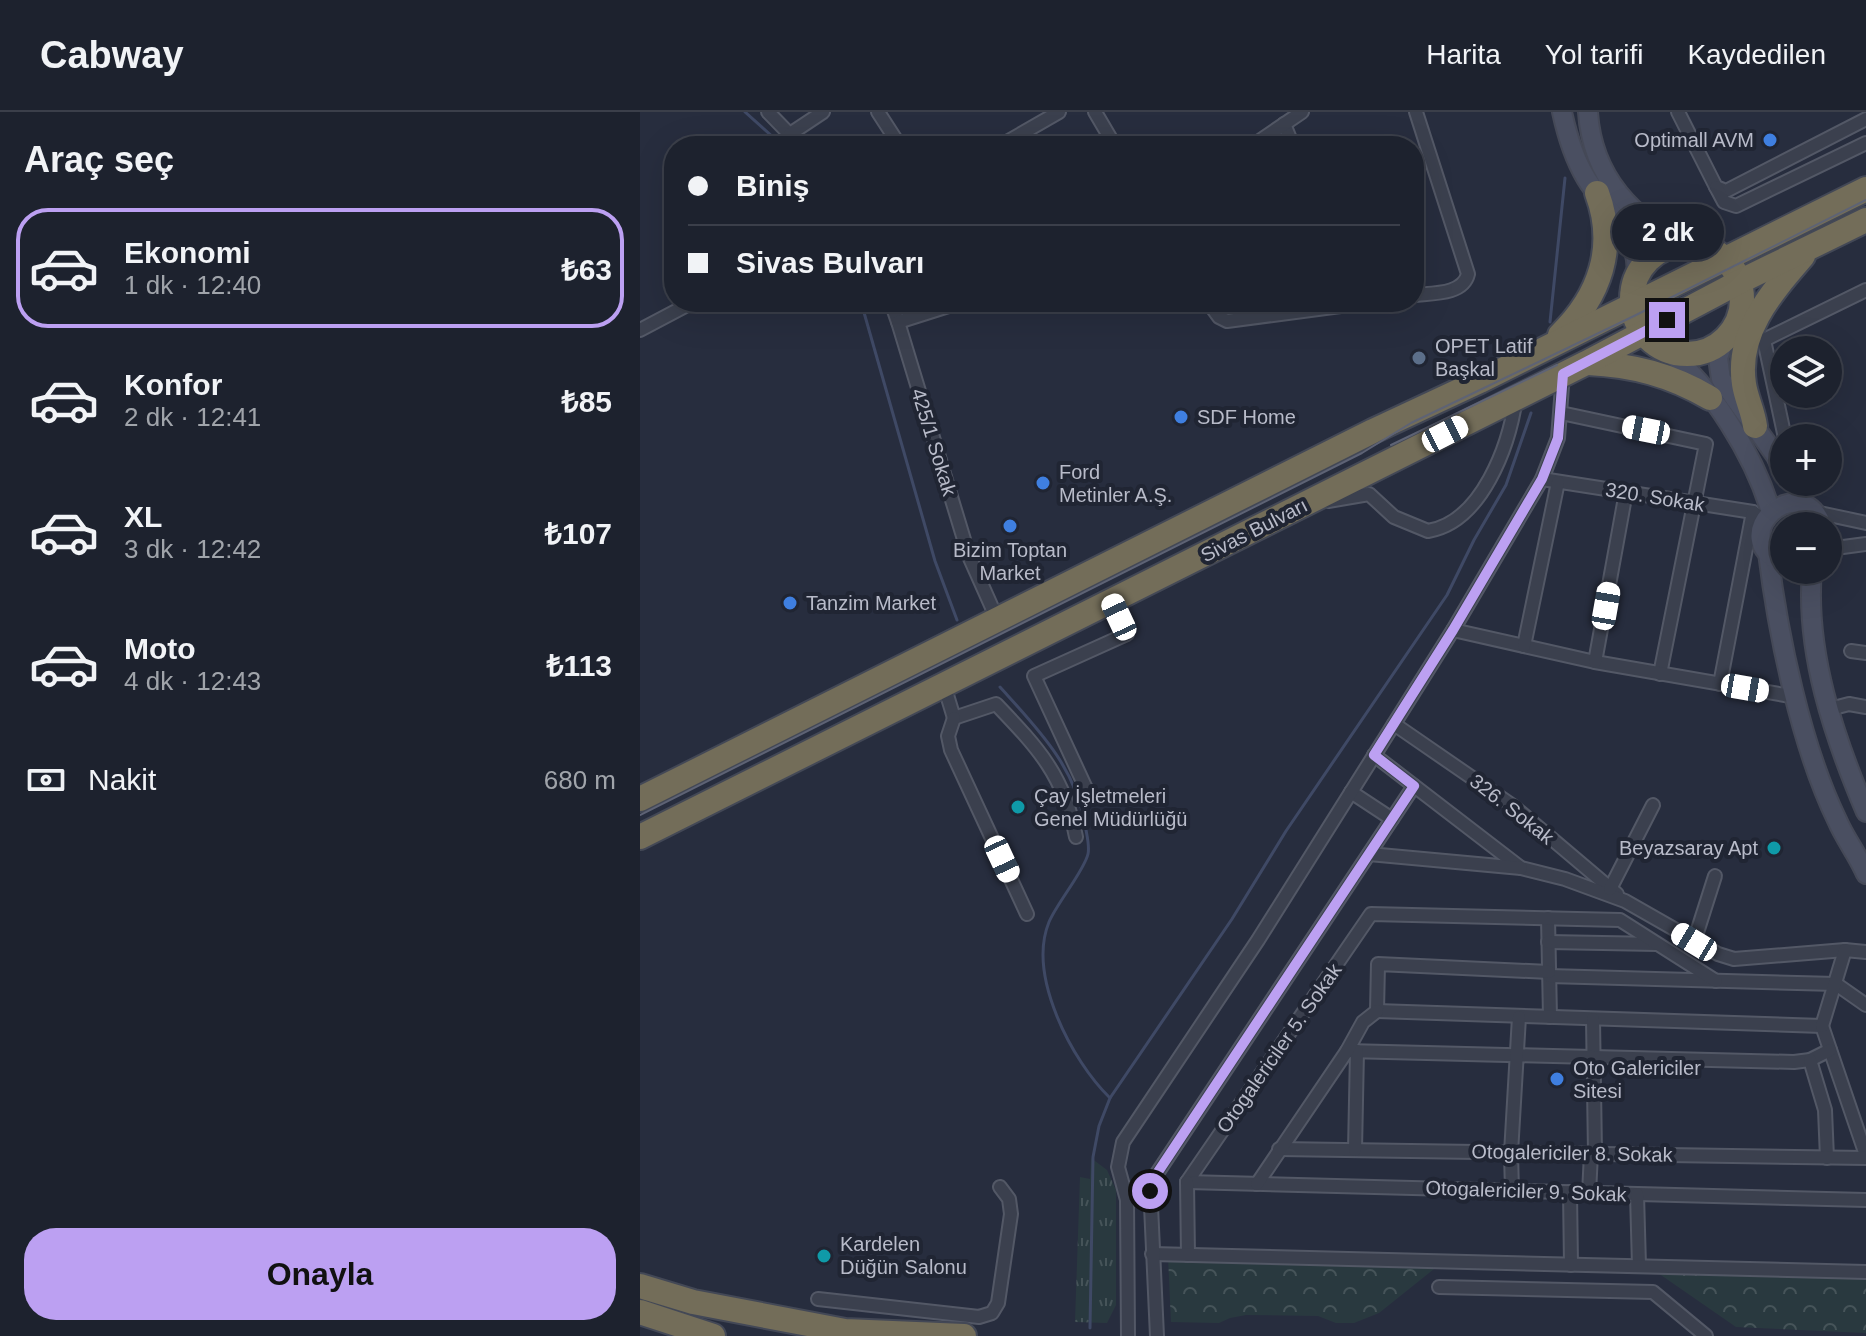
<!DOCTYPE html>
<html lang="tr">
<meta charset="utf-8">
<style>
:root{--surface:#1d222e;--page:#2a2f3a;--text:#f1f3f6;--muted:#a0a4aa;--line:#3b3f4a;--accent:#bca0f2}
body{margin:0;font-family:Helvetica,sans-serif;background:var(--page);color:var(--text);height:100vh;display:flex;flex-direction:column;font-size:30px;white-space:nowrap}
*{box-sizing:border-box;margin:0}
p{font-size:26px;color:var(--muted)}
.icon{flex:none;width:44px;height:44px;fill:none;stroke:currentColor;stroke-width:2;stroke-linecap:round;stroke-linejoin:round}
.map{position:relative;flex:1;overflow:hidden}
.sheet{display:flex;flex-direction:column;background:var(--surface);width:640px}
.sheet>*{flex:none}
.banner{position:absolute;left:24px;top:24px;width:760px;height:176px;border-radius:32px;box-shadow:0 8px 32px #0002,0 0 0 2px var(--line);display:grid;align-content:center;height:176px;padding:0 24px;background:var(--surface)}
.controls{position:absolute;left:1130px;top:224px;display:grid;gap:16px}
.controls a{display:grid;place-items:center;width:72px;height:72px;border-radius:50%;background:var(--surface);box-shadow:0 8px 32px #0002,0 0 0 2px var(--line);font-size:40px}
.end{position:absolute;width:36px;height:36px;margin:-18px;border:10px solid #bca0f2;background:#111;box-shadow:0 0 0 4px #111}
.from{border-radius:50%}
.bubble{position:absolute;height:56px;border-radius:28px;background:var(--surface);box-shadow:0 8px 32px #0002,0 0 0 2px var(--line);font-size:26px;font-weight:800;line-height:56px;text-align:center}
.car{position:absolute;width:24px;height:48px;margin:-24px -12px;border-radius:10px;box-shadow:0 0 6px 2px #0007;background:linear-gradient(#fff 24%,#345 0 40%,#fff 0 76%,#345 0 86%,#fff 0)}
.banner b{display:flex;align-items:center;gap:28px;height:76px;font-size:30px}
.banner b+b{border-top:2px solid var(--line)}
.banner i{width:20px;height:20px;background:var(--text)}
ul{padding:0;list-style:none}
li{display:flex;align-items:center;gap:24px;height:120px;margin:0 16px 12px;padding:0 8px;border:4px solid transparent;border-radius:32px}
li div{flex:1}
li b{display:block;font-size:30px}
li em{font-style:normal;font-weight:800}
li.on{border-color:var(--accent)}
li>.icon{width:72px;height:72px;stroke-width:1.5}
h2{padding:0 24px;font-size:36px;line-height:96px}
.pay{display:flex;align-items:center;gap:20px;height:88px;padding:0 24px;font-size:30px}
.pay p{margin-inline-start:auto}
.action{display:flex;gap:16px;margin-top:auto;padding:16px 24px}
.action a{flex:1;height:92px;border-radius:32px;background:var(--accent);color:#111;font-size:32px;font-weight:800;line-height:92px;text-align:center}
header{display:flex;align-items:center;gap:48px;box-sizing:border-box;height:112px;padding:0 40px;background:var(--surface);border-bottom:2px solid var(--line)}
header strong{font-size:38px}
nav{display:flex;gap:44px;margin-inline-start:auto;font-size:28px}
main{display:flex;flex:1;min-height:0}
.map>svg:first-child{display:block}
.grass{fill:url(#grass-tufts)}
.park{fill:url(#park-crowns)}
.lines{fill:none;stroke-linecap:round;stroke-linejoin:round}
.stream{stroke:#3f4965;stroke-width:3}
.street-casing{stroke:#535866;stroke-width:16}
.secondary-casing{stroke:#454957;stroke-width:22}
.highway-casing{stroke:#434856;stroke-width:28}
.street{stroke:#3b404e;stroke-width:12}
.secondary{stroke:#4a4f61;stroke-width:18}
.highway{stroke:#736d59;stroke-width:24}
.tram{stroke:#5e6375;stroke-width:2}
.route{stroke:#bca0f2;stroke-width:10}
.shop-dot{fill:#3f7fe0;stroke:#202533;stroke-width:3}
.service-dot{fill:#5c6f8a;stroke:#202533;stroke-width:3}
.culture-dot{fill:#0f9aa8;stroke:#202533;stroke-width:3}
.labels{text-anchor:middle;stroke-width:8;stroke-linejoin:round;paint-order:stroke}
.poi-label{font-size:20px;fill:#b8bbc9;stroke:#202533;text-anchor:start}
.street-label{font-size:20px;fill:#b8bbc9;stroke:#202533}
</style>
<header>
<strong>Cabway</strong>
<nav><a>Harita</a><a>Yol tarifi</a><a>Kaydedilen</a></nav>
</header>
<main>
<section class="sheet">
<h2>Araç seç</h2>
<ul>
<li class="on"><svg class="icon" aria-label="car" viewBox="0 0 24 24"><path d="M5 17H2v-5l4-1 3-4h7l3 4 3 1v5h-3M9 17h6M6 11h13"/><circle cx="7" cy="17" r="2"/><circle cx="17" cy="17" r="2"/></svg><div><b>Ekonomi</b><p>1 dk · 12:40</p></div><em>₺63</em></li>
<li><svg class="icon" aria-label="car" viewBox="0 0 24 24"><path d="M5 17H2v-5l4-1 3-4h7l3 4 3 1v5h-3M9 17h6M6 11h13"/><circle cx="7" cy="17" r="2"/><circle cx="17" cy="17" r="2"/></svg><div><b>Konfor</b><p>2 dk · 12:41</p></div><em>₺85</em></li>
<li><svg class="icon" aria-label="car" viewBox="0 0 24 24"><path d="M5 17H2v-5l4-1 3-4h7l3 4 3 1v5h-3M9 17h6M6 11h13"/><circle cx="7" cy="17" r="2"/><circle cx="17" cy="17" r="2"/></svg><div><b>XL</b><p>3 dk · 12:42</p></div><em>₺107</em></li>
<li><svg class="icon" aria-label="car" viewBox="0 0 24 24"><path d="M5 17H2v-5l4-1 3-4h7l3 4 3 1v5h-3M9 17h6M6 11h13"/><circle cx="7" cy="17" r="2"/><circle cx="17" cy="17" r="2"/></svg><div><b>Moto</b><p>4 dk · 12:43</p></div><em>₺113</em></li>
</ul>
<div class="pay"><svg class="icon" aria-label="cash" viewBox="0 0 24 24"><path d="M3 7h18v10H3z"/><circle cx="12" cy="12" r="2"/></svg>Nakit<p>680 m</p></div>
<div class="action"><a>Onayla</a></div>
</section>
<div class="map">
<svg width="1226" height="1224" viewBox="0 0 1226 1224">
<defs>
<pattern id="grass-tufts" width="24" height="20" patternUnits="userSpaceOnUse" patternTransform="scale(2)"><rect width="24" height="20" fill="#29393f"/><path d="M3 7l-1-3M5 7V3M7 7l1-3M15 17l-1-3M17 17v-4M19 17l1-3" fill="none" stroke="#465459"/></pattern>
<pattern id="park-crowns" width="20" height="18" patternUnits="userSpaceOnUse" patternTransform="scale(2)"><rect width="20" height="18" fill="#29393f"/><path d="M2 6a3 3 0 1 1 6 0M12 15a3 3 0 1 1 6 0" fill="none" stroke="#465459"/></pattern>
</defs>
<rect width="100%" height="100%" fill="#272d3e"/>
<polygon class="grass" points="451,1046 467,1058 476,1078 476,1193 467,1211 435,1210 440,1065 450,1067"/>
<g class="park">
<polygon points="528,1145 804,1149 739,1201 714,1211 696,1211 678,1204 606,1203 590,1206 579,1211 531,1210"/>
<polygon points="1018,1161 1226,1162 1226,1221 1096,1215"/>
</g>
<g class="lines">
<g class="stream">
<polyline points="105,0 143,34"/>
<polyline points="221,190 295,449 317,508"/>
<polyline points="910,210 925,66"/>
<path d="M360,575C397,616 435,654 445,712C446,720 450,733 448,742C444,759 417,791 409,810C387,864 432,949 470,986"/>
<polyline points="450,1216 453,1045 459,1014 470,986 592,807 646,719 807,483 834,428 866,373 891,301"/>
</g>
<g class="street-casing">
<g id="street">
<polyline points="128,0 161,34"/>
<polyline points="238,0 260,34"/>
<polyline points="455,0 475,34"/>
<polyline points="1038,0 1076,75 1086,79 1226,7"/>
<polyline points="644,12 653,34"/>
<polyline points="150,22 183,0"/>
<polyline points="360,34 419,0"/>
<polyline points="612,34 662,0"/>
<polyline points="1076,75 1084,90 1096,94 1226,31"/>
<path d="M774,183C792,181 823,183 828,162L776,0"/>
<polyline points="251,190 258,210"/>
<polyline points="321,190 258,210 329,444 358,509"/>
<polyline points="568,190 579,205 587,209 731,190"/>
<polyline points="0,218 53,190"/>
<polyline points="921,301 1066,332 1020,562"/>
<polyline points="1145,326 1124,228 1226,178"/>
<polyline points="902,367 1113,400 1125,409"/>
<path d="M688,389L729,382L754,405L788,419C842,410 869,334 876,286"/>
<polyline points="1175,400 1226,411"/>
<polyline points="1188,437 1226,432"/>
<polyline points="813,518 955,550 1156,585"/>
<polyline points="884,534 918,370"/>
<polyline points="1211,539 1226,541"/>
<polyline points="955,550 986,380"/>
<polyline points="1080,572 1113,400"/>
<path d="M304,573L314,606L356,592C398,636 424,663 436,725"/>
<polyline points="1190,597 1209,592 1226,595"/>
<polyline points="314,606 308,624 311,638 387,802"/>
<polyline points="754,612 873,694 977,782"/>
<polyline points="734,643 881,756 925,767 985,789 1078,842 1094,847 1205,838 1226,840"/>
<polyline points="711,680 752,707"/>
<polyline points="450,685 394,564 487,522 472,489"/>
<polyline points="729,742 881,756"/>
<polyline points="970,777 1013,693"/>
<polyline points="908,806 910,905"/>
<polyline points="908,830 1017,832"/>
<polyline points="1054,830 1075,764"/>
<polyline points="909,864 1196,872 1226,893"/>
<polyline points="737,899 1182,914"/>
<polyline points="737,899 738,852 909,860"/>
<polyline points="953,907 955,1042"/>
<polyline points="1182,914 1226,1043"/>
<polyline points="1182,914 1205,838"/>
<polyline points="707,939 1154,950 1170,948 1190,938"/>
<polyline points="1170,948 1185,998 1187,1046"/>
<polyline points="639,1037 1226,1046"/>
<polyline points="715,1038 717,939"/>
<polyline points="547,1070 731,802 980,808 1076,869"/>
<polyline points="547,1070 1226,1088"/>
<polyline points="547,1070 548,1143"/>
<polyline points="617,1072 707,939 723,910 737,899"/>
<polyline points="872,1079 871,1041 879,905"/>
<polyline points="930,1080 931,1153"/>
<polyline points="949,1081 951,1042"/>
<polyline points="997,1082 999,1154"/>
<polyline points="512,1142 1226,1160"/>
<polyline points="799,1175 1013,1180 1066,1224"/>
<polyline points="178,1187 339,1205 352,1201 358,1191 371,1102 369,1087 360,1075"/>
<polyline points="488,1224 487,1088 478,1055 483,1030 618,828 813,518 902,367 918,326 923,262"/>
<polyline points="517,1224 510,1072 774,674"/>
</g>
</g>
<g class="secondary-casing">
<g id="secondary">
<path d="M922,0C927,23 934,46 946,66C965,98 1002,124 996,165"/>
<path d="M948,0C952,64 992,109 1049,132"/>
<polyline points="1085,226 1078,246 1081,267 1136,344 1144,361"/>
<path d="M1026,238C1072,275 1114,343 1131,400"/>
<path d="M1128,441C1138,523 1161,634 1197,708C1205,727 1218,743 1226,762"/>
<path d="M1144,452C1081,424 1162,355 1182,414"/>
<path d="M1172,458C1165,540 1194,625 1226,700"/>
</g>
</g>
<g class="highway-casing">
<g id="highway">
<circle cx="1047" cy="187" r="55"/>
<path d="M920,223C960,184 977,135 957,81"/>
<path d="M948,251C993,253 1031,263 1070,286"/>
<path d="M1115,314C1113,299 1106,286 1104,272C1096,220 1132,180 1163,144"/>
<polyline points="0,687 733,319 840,269 1226,77"/>
<polyline points="0,725 946,251 1099,170 1226,108"/>
<polyline points="0,1174 53,1190 205,1219 324,1224"/>
<polyline points="0,1200 73,1224"/>
</g>
</g>
<use href="#street" class="street"/>
<use href="#secondary" class="secondary"/>
<use href="#highway" class="highway"/>
<g class="tram">
<polyline points="751,333 917,253"/>
<polyline points="0,703 722,341 771,311 994,204 1226,88"/>
</g>
</g>
<g class="lines">
<polyline class="route" points="510,1079 510,1072 774,674 734,643 813,518 902,367 918,326 923,262 1027,208"/>
</g>
<g class="shop-dot">
<circle cx="1130" cy="28" r="8"/>
<circle cx="541" cy="305" r="8"/>
<circle cx="403" cy="371" r="8"/>
<circle cx="370" cy="414" r="8"/>
<circle cx="150" cy="491" r="8"/>
<circle cx="917" cy="967" r="8"/>
</g>
<circle class="service-dot" cx="779" cy="246" r="8"/>
<g class="culture-dot">
<circle cx="378" cy="695" r="8"/>
<circle cx="1134" cy="736" r="8"/>
<circle cx="184" cy="1144" r="8"/>
</g>
<g class="labels">
<g class="poi-label">
<text x="1114" y="35" text-anchor="end">Optimall AVM</text>
<text x="795" y="241">OPET Latif<tspan x="795" dy="23">Başkal</tspan></text>
<text x="557" y="312">SDF Home</text>
<text x="419" y="367">Ford<tspan x="419" dy="23">Metinler A.Ş.</tspan></text>
<text x="370" y="445" text-anchor="middle">Bizim Toptan<tspan x="370" dy="23">Market</tspan></text>
<text x="166" y="498">Tanzim Market</text>
<text x="394" y="691">Çay İşletmeleri<tspan x="394" dy="23">Genel Müdürlüğü</tspan></text>
<text x="1118" y="743" text-anchor="end">Beyazsaray Apt</text>
<text x="933" y="963">Oto Galericiler<tspan x="933" dy="23">Sitesi</tspan></text>
<text x="200" y="1139">Kardelen<tspan x="200" dy="23">Düğün Salonu</tspan></text>
</g>
<g class="street-label">
<text transform="translate(294 330) rotate(73)" y="7">425/1 Sokak</text>
<text transform="translate(1015 385) rotate(9)" y="7">320. Sokak</text>
<text transform="translate(614 418) rotate(-27)" y="7">Sivas Bulvarı</text>
<text transform="translate(872 697) rotate(38)" y="7">326. Sokak</text>
<text transform="translate(639 936) rotate(-55)" y="7">Otogalericiler 5. Sokak</text>
<text transform="translate(932 1041) rotate(1)" y="7">Otogalericiler 8. Sokak</text>
<text transform="translate(886 1079) rotate(2)" y="7">Otogalericiler 9. Sokak</text>
</g>
</g>
</svg>
<div class="controls">
<a><svg class="icon" aria-label="layers" viewBox="0 0 24 24"><path d="M12 4l9 5-9 5-9-5zM3 14l9 5 9-5"/></svg></a>
<a>+</a>
<a>−</a>
</div>
<i class="end from" style="left:510px;top:1079px"></i>
<i class="end" style="left:1027px;top:208px"></i>
<div class="bubble" style="left:972px;top:92px;width:112px">2 dk</div>
<i class="car" style="left:1006px;top:318px;rotate:281deg"></i>
<i class="car" style="left:805px;top:322px;rotate:63deg"></i>
<i class="car" style="left:966px;top:494px;rotate:10deg"></i>
<i class="car" style="left:479px;top:505px;rotate:335deg"></i>
<i class="car" style="left:1105px;top:576px;rotate:100deg"></i>
<i class="car" style="left:362px;top:747px;rotate:155deg"></i>
<i class="car" style="left:1054px;top:830px;rotate:301deg"></i>
<div class="banner">
<b><i class="from"></i>Biniş</b>
<b><i></i>Sivas Bulvarı</b>
</div>
</div>
</main>
